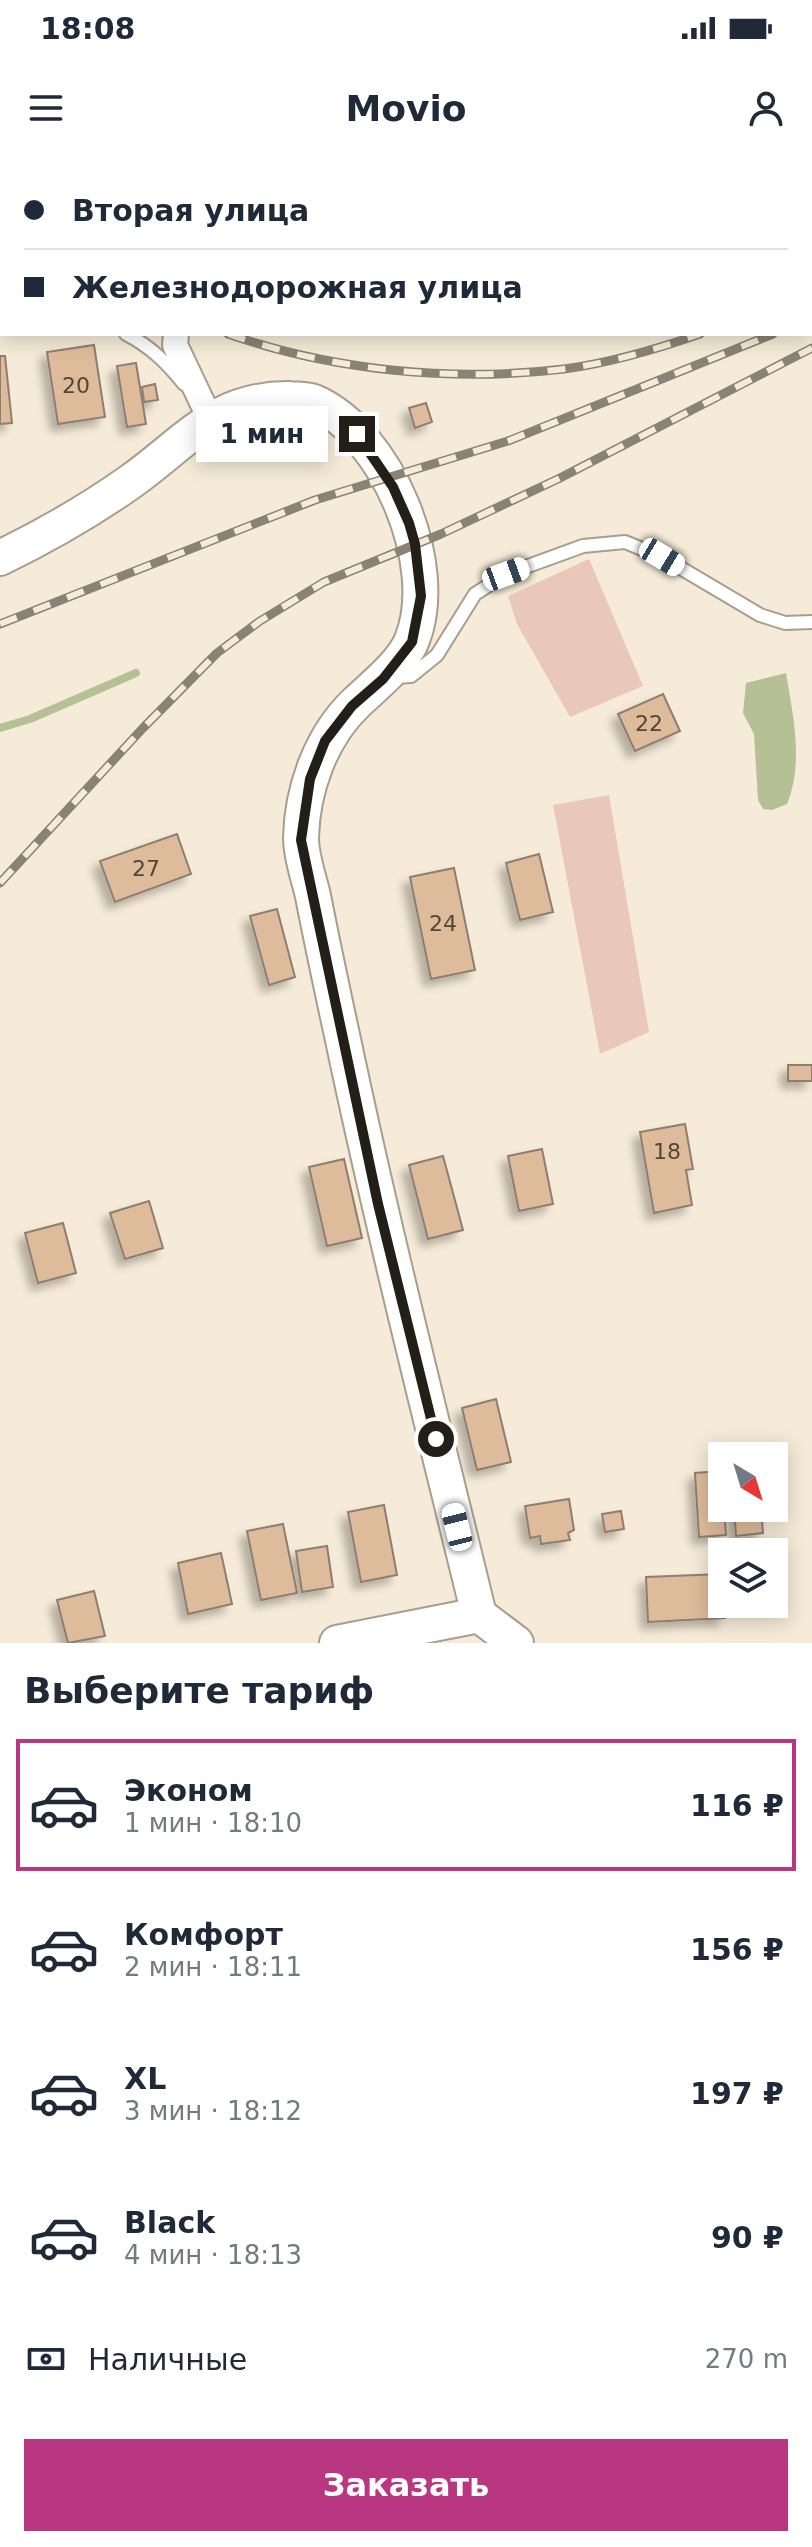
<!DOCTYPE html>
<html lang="ru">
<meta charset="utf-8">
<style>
:root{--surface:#fff;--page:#f2f2f3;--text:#1f2937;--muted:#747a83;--line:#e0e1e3;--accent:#b93781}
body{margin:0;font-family:"DejaVu Sans",sans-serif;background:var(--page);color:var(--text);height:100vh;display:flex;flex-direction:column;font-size:30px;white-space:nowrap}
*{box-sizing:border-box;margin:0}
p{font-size:26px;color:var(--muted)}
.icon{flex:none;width:44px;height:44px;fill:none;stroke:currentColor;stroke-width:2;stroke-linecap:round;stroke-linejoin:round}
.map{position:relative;height:1483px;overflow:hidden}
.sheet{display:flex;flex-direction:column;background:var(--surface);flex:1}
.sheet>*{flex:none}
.guide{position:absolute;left:0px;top:0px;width:812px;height:176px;box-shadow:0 4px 20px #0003;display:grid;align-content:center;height:176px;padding:0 24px;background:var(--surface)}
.needle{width:52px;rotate:142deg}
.controls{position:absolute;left:708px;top:1282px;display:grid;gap:16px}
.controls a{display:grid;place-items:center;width:80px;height:80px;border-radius:0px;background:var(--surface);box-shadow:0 4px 20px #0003;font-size:40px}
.end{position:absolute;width:36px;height:36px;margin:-18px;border:10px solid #231f18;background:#fff;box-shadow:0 0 0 4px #fff}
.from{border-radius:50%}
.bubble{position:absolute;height:56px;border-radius:0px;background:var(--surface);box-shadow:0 4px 20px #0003;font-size:26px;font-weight:600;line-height:56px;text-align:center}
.car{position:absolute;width:24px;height:48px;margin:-24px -12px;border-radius:10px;box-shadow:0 0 6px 2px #0007;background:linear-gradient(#fff 24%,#345 0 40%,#fff 0 76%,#345 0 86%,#fff 0)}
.guide b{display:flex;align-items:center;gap:28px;height:76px;font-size:30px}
.guide b+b{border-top:2px solid var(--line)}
.guide i{width:20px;height:20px;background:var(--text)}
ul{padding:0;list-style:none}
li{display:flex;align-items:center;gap:24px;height:132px;margin:0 16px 12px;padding:0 8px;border:4px solid transparent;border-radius:0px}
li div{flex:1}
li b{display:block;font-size:30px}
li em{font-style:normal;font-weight:600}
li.active{border-color:var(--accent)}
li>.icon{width:72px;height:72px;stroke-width:1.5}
h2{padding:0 24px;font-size:36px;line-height:96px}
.pay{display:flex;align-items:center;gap:20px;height:88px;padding:0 24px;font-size:30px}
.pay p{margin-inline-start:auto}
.primary-button{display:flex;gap:16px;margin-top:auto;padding:16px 24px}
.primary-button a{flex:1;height:92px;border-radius:0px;background:var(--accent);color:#fff;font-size:32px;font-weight:600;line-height:92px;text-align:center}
.status{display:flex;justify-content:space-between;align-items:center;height:56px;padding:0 40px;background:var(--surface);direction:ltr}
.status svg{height:22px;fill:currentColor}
header{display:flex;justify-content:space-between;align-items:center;height:104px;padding:0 24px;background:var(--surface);font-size:36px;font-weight:600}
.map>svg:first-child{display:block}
.green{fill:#e9c8ba}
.water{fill:#b6c095}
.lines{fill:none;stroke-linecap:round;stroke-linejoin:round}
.stream{stroke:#b6c095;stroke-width:8}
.building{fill:#debb9b;stroke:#8d7e71;stroke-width:2;filter:url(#shadow)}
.lane-casing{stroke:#a89e8d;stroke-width:16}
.street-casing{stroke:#a89e8d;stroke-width:28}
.secondary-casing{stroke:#a89e8d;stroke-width:38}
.lane{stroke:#fff;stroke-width:12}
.street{stroke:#fff;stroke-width:24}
.secondary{stroke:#fff;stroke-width:34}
.rail-casing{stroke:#898275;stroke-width:9}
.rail{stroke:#f6ebd8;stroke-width:6;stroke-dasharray:18;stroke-linecap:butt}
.route{stroke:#231f18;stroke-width:10}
.labels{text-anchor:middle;stroke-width:6;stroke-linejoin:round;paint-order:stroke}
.number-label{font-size:22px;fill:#524639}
</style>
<div class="status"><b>18:08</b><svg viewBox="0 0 49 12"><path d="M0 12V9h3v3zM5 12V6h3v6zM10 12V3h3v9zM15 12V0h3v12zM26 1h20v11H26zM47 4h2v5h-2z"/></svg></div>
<header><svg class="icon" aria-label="menu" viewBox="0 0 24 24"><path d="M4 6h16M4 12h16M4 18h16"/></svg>Movio<svg class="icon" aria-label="person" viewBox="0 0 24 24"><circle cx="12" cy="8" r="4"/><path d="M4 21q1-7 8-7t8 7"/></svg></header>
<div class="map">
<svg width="812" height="1483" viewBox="0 0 812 1483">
<defs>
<filter id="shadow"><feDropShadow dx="-7" dy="7" stdDeviation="4" flood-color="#0004"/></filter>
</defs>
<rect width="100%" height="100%" fill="#f6ebd8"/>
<g class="green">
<polygon points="589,399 643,526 570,557 517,464 508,436"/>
<polygon points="609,635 649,872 600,894 553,645"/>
</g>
<path class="water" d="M786,513C793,556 804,602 787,644L772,650L763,649L758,640L754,574L743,553L746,523Z"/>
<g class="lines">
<polyline class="stream" points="0,568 30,559 136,513"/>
</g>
<g class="building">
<polygon points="94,185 105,257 58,264 47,192"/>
<polygon points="0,196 5,196 12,263 0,264"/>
<polygon points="136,203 146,264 127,267 117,206"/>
<polygon points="155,224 158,240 144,242 142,227"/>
<polygon points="426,243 432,262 415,268 409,248"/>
<polygon points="663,534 680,571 635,591 618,554"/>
<polygon points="177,674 191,714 115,742 100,701"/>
<polygon points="539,694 553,752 520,760 506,703"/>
<polygon points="454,708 475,810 431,819 410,717"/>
<polygon points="277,749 295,817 269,825 250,756"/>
<rect x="788" y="905" width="24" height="16"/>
<polygon points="685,964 693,1009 686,1010 692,1045 654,1053 640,972"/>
<polygon points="542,989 553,1044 519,1051 508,996"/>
<polygon points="443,996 463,1070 428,1079 409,1005"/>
<polygon points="344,999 362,1078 327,1086 309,1007"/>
<polygon points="149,1041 163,1088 125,1099 110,1053"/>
<polygon points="63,1063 76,1113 38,1123 25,1073"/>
<polygon points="496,1239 511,1302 477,1310 462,1248"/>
<polygon points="722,1311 722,1348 724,1348 726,1375 699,1377 695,1313"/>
<polygon points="569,1339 574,1370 568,1373 570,1380 541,1384 540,1376 530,1378 525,1346"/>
<polygon points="384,1345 397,1415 361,1422 348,1352"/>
<polygon points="734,1348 761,1348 763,1373 736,1376"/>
<polygon points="621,1351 624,1369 605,1372 602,1354"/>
<polygon points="283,1364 297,1433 261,1440 247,1371"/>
<polygon points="327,1386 333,1427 302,1432 296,1391"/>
<polygon points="221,1393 232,1444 188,1454 178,1403"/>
<polygon points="722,1414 725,1458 648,1462 646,1417"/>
<polygon points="94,1431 105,1476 68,1483 57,1440"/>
</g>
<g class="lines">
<g class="lane-casing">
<g id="lane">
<polyline points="0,103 2,104"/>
<path d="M126,174C150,186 167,203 184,224"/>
<polyline points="395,517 411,516 437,495 475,434 506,414 583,386 625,382 662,397 760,455 785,463 812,462"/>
</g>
</g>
<g class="street-casing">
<g id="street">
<polyline points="130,0 131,2"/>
<polyline points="176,174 175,185 210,259"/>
</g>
</g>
<g class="secondary-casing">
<g id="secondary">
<path d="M0,398C45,376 89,351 130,322C184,284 216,238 289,239C297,240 306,239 314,242C387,274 442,405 412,480C403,503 374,526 357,542C321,576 302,629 301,678C301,697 309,718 313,736C322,782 332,829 342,875C383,1070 432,1262 479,1455"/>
<polyline points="337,1483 479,1455 516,1483"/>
</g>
</g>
<use href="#lane" class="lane"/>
<use href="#street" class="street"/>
<use href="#secondary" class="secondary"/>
<g class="rail-casing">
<g id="rail">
<polyline points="0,54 2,56"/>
<polyline points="810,136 812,135"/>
<polyline points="810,159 812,158"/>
<path d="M228,174C334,211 453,222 564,209C610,203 657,189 700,174"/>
<polyline points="0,464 315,340 508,281 773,174"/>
<polyline points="0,723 143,568 217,493 260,461 324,422 441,374 558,319 812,188"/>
</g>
</g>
<use href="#rail" class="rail"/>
</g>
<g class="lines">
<polyline class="route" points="357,274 393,327 409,363 415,384 421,436 412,482 383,519 352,546 325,581 310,619 301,680 378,1044 436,1279"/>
</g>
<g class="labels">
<g class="number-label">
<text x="76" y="233">20</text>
<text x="649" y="571">22</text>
<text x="146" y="716">27</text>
<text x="443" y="771">24</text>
<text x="667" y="999">18</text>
</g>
</g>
</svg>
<div class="controls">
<a><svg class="needle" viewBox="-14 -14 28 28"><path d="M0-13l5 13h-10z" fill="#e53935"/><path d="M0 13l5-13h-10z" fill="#747a83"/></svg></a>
<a><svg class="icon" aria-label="layers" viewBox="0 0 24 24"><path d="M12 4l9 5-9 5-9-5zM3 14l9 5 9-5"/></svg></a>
</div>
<i class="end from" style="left:436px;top:1279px"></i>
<i class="end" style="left:357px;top:274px"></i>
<div class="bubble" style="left:196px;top:246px;width:132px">1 мин</div>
<i class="car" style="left:662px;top:397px;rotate:121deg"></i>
<i class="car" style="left:506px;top:414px;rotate:70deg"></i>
<i class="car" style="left:457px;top:1367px;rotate:346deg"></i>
<div class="guide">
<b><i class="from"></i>Вторая улица</b>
<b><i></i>Железнодорожная улица</b>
</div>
</div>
<section class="sheet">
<h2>Выберите тариф</h2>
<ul>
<li class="active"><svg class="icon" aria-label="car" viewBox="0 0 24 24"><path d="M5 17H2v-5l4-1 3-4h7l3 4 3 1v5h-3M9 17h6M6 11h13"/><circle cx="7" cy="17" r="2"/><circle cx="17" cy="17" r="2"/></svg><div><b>Эконом</b><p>1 мин · 18:10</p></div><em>116 ₽</em></li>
<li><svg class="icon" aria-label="car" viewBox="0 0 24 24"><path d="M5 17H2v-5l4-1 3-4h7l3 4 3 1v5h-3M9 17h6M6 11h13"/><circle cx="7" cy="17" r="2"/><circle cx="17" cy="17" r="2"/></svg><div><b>Комфорт</b><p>2 мин · 18:11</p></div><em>156 ₽</em></li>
<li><svg class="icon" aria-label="car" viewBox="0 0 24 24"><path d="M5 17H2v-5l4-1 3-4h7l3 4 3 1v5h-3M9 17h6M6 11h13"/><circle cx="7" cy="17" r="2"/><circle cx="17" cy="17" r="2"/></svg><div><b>XL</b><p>3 мин · 18:12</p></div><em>197 ₽</em></li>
<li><svg class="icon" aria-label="car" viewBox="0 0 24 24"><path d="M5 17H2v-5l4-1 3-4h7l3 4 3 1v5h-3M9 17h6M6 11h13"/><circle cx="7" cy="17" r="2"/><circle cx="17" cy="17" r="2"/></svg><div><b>Black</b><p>4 мин · 18:13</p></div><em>90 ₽</em></li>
</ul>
<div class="pay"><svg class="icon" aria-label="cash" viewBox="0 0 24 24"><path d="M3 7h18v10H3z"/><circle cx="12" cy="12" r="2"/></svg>Наличные<p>270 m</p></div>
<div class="primary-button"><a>Заказать</a></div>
</section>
